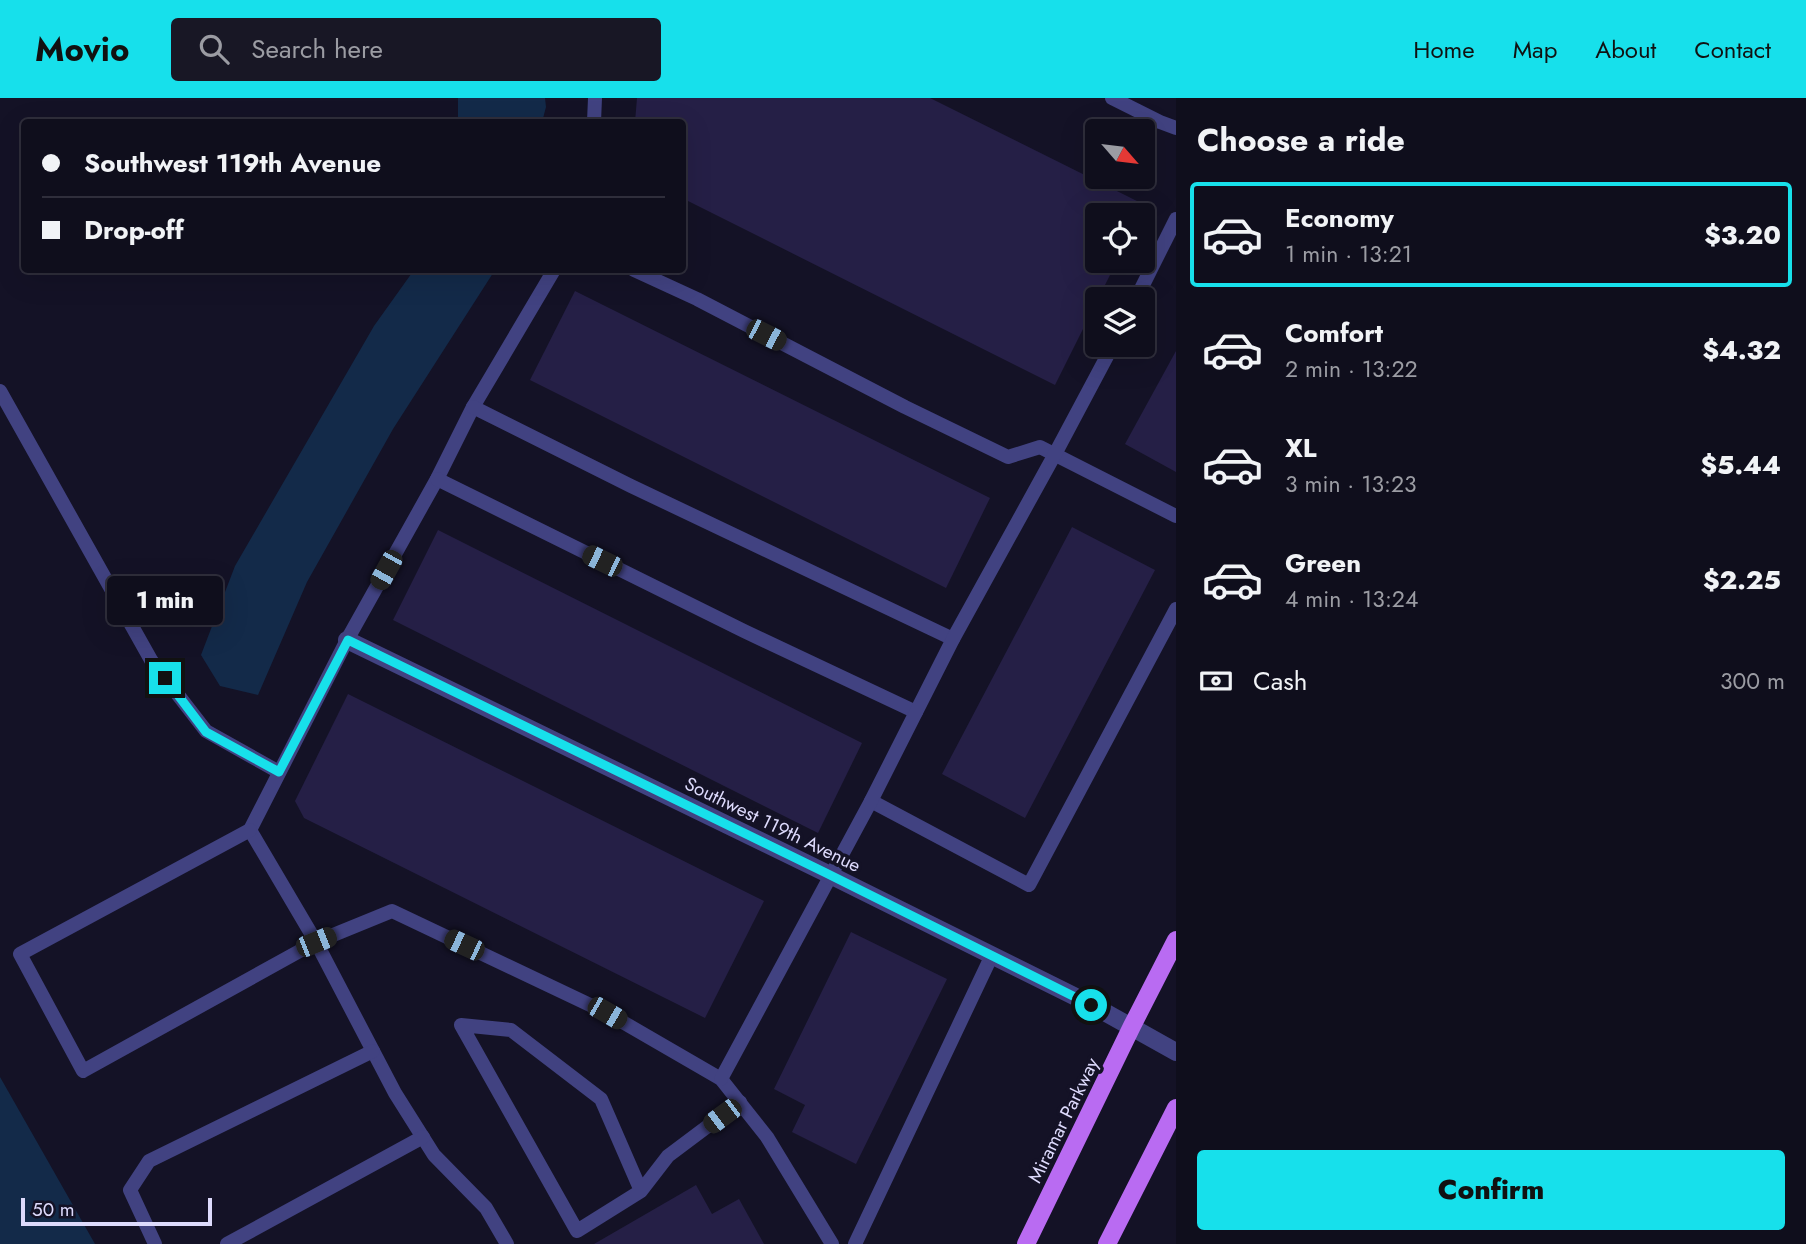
<!DOCTYPE html>
<meta charset="utf-8">
<style>
:root{--surface:#0f0e1c;--page:#181725;--text:#f1f3f6;--muted:#9b9ca3;--line:#2f2e3b;--accent:#17e0eb}
body{margin:0;font-family:Jost,sans-serif;background:var(--page);color:var(--text);height:100vh;display:flex;flex-direction:column;font-size:26px;white-space:nowrap}
*{box-sizing:border-box;margin:0}
p{font-size:23px;color:var(--muted)}
.icon{flex:none;width:38px;height:38px;fill:none;stroke:currentColor;stroke-width:2;stroke-linecap:round;stroke-linejoin:round}
.map{position:relative;flex:1;overflow:hidden}
.details{display:flex;flex-direction:column;background:var(--surface);width:630px}
.details>*{flex:none}
.banner{position:absolute;left:21px;top:21px;width:665px;height:154px;border-radius:7px;box-shadow:0 7px 28px #0002,0 0 0 2px var(--line);display:grid;align-content:center;height:154px;padding:0 21px;background:var(--surface)}
.needle{width:46px;rotate:118deg}
.tools{position:absolute;left:1085px;top:21px;display:grid;gap:14px}
.tools a{display:grid;place-items:center;width:70px;height:70px;border-radius:7px;background:var(--surface);box-shadow:0 7px 28px #0002,0 0 0 2px var(--line);font-size:35px}
.scale{position:absolute;left:21px;bottom:18px;width:191px;box-sizing:border-box;padding-left:7px;border:4px solid #dddafc;border-top:0;font-size:19px;line-height:24px;white-space:nowrap;color:#dddafc;-webkit-text-stroke:5px #141226;paint-order:stroke}
.end{position:absolute;width:32px;height:32px;margin:-16px;border:9px solid #17e0eb;background:#111;box-shadow:0 0 0 4px #111}
.from{border-radius:50%}
.bubble{position:absolute;height:49px;border-radius:7px;background:var(--surface);box-shadow:0 7px 28px #0002,0 0 0 2px var(--line);font-size:23px;font-weight:800;line-height:49px;text-align:center}
.car{position:absolute;width:21px;height:42px;margin:-21px -10px;border-radius:9px;box-shadow:0 0 5px 2px #0007;background:linear-gradient(#222 24%,#8ab4d8 0 40%,#222 0 76%,#8ab4d8 0 86%,#222 0)}
.banner b{display:flex;align-items:center;gap:24px;height:66px;font-size:26px}
.banner b+b{border-top:2px solid var(--line)}
.banner i{width:18px;height:18px;background:var(--text)}
ul{padding:0;list-style:none}
li{display:flex;align-items:center;gap:21px;height:105px;margin:0 14px 10px;padding:0 7px;border:4px solid transparent;border-radius:7px}
li div{flex:1}
li b{display:block;font-size:26px}
li em{font-style:normal;font-weight:800}
li.selected{border-color:var(--accent)}
li>.icon{width:63px;height:63px;stroke-width:1.5}
h2{padding:0 21px;font-size:32px;line-height:84px}
.pay{display:flex;align-items:center;gap:18px;height:77px;padding:0 21px;font-size:26px}
.pay p{margin-inline-start:auto}
.primary-button{display:flex;gap:14px;margin-top:auto;padding:14px 21px}
.primary-button a{flex:1;height:80px;border-radius:7px;background:var(--accent);color:#111;font-size:28px;font-weight:800;line-height:80px;text-align:center}
header{display:flex;align-items:center;gap:42px;box-sizing:border-box;height:98px;padding:0 35px;background:var(--accent);color:#111}
header strong{font-size:33px}
nav{display:flex;gap:38px;margin-inline-start:auto;font-size:24px}
.search{width:490px;height:63px;background:var(--page);display:flex;align-items:center;gap:18px;box-sizing:border-box;padding:0 24px;border-radius:7px;color:var(--muted);font-size:26px}
main{display:flex;flex:1;min-height:0}
.map>svg:first-child{display:block}
.water{fill:#132a49}
.building{fill:#251f46}
.lines{fill:none;stroke-linecap:round;stroke-linejoin:round}
.service{stroke:#414281;stroke-width:14}
.minor{stroke:#414281;stroke-width:18}
.primary{stroke:#b96bf2;stroke-width:18}
.route{stroke:#17e0eb;stroke-width:9}
.labels{text-anchor:middle;stroke-width:7;stroke-linejoin:round;paint-order:stroke}
.street-label{font-size:19px;fill:#dddafc;stroke:#141226}
</style>
<header>
<strong>Movio</strong>
<div class="search"><svg class="icon" aria-label="search" viewBox="0 0 24 24"><circle cx="10" cy="10" r="6"/><path d="M15 15l6 6"/></svg>Search here</div>
<nav><a>Home</a><a>Map</a><a>About</a><a>Contact</a></nav>
</header>
<main>
<div class="map">
<svg width="1176" height="1146" viewBox="0 0 1176 1146">
<rect width="100%" height="100%" fill="#141226"/>
<g class="water">
<polygon points="458,0 545,0 546,9 542,24 458,24"/>
<polygon points="414,172 495,172 393,331 307,484 258,597 220,588 201,557 235,468 374,228"/>
<polygon points="0,979 95,1146 0,1146"/>
</g>
<g class="building">
<polygon points="637,0 930,0 1145,107 1139,117 1097,117 1097,163 1117,163 1055,287 682,100 682,24 635,24"/>
<polygon points="575,193 990,400 946,490 530,282"/>
<polygon points="1176,253 1176,374 1125,346"/>
<polygon points="1072,429 1155,472 1025,720 942,676"/>
<polygon points="438,432 862,645 818,735 393,522"/>
<polygon points="348,596 764,803 705,920 304,720 295,703"/>
<polygon points="851,834 947,881 856,1066 792,1034 805,1007 774,991"/>
<polygon points="696,1087 712,1116 739,1101 764,1146 594,1146"/>
</g>
<g class="lines">
<g class="service">
<polyline points="1112,0 1160,24 1176,30"/>
<polyline points="594,24 595,0"/>
<polyline points="554,172 473,309 437,381 347,542 250,732 316,844 392,813 607,915 721,981 767,1039 832,1146"/>
<polyline points="634,172 697,201 905,309 1008,359 1040,349 1176,418"/>
<polyline points="1136,201 1176,121"/>
<polyline points="0,293 151,562 206,633 279,674"/>
<polyline points="473,309 631,388 953,541"/>
<polyline points="437,381 744,533 916,614"/>
<polyline points="871,703 1029,787 1176,511"/>
<polyline points="250,732 20,856 83,973 316,844 395,995 434,1057 486,1110 507,1146"/>
<polyline points="721,981 871,703 953,541 1055,356 1113,247"/>
<polyline points="641,1093 601,1001 511,932 461,927 577,1133 641,1093 668,1058 740,1004"/>
<polyline points="155,1146 130,1092 149,1063 373,953"/>
<polyline points="227,1146 423,1039"/>
<polyline points="855,1146 992,857"/>
</g>
<polyline class="minor" points="347,542 824,774 1092,907 1176,954"/>
<g class="primary">
<polyline points="1026,1146 1132,928 1176,842"/>
<polyline points="1107,1146 1176,1010"/>
</g>
</g>
<g class="lines">
<polyline class="route" points="165,580 206,634 279,674 348,542 824,774 1091,907"/>
</g>
<g class="labels">
<g class="street-label">
<text transform="translate(773 726) rotate(26)" y="7">Southwest 119th Avenue</text>
<text transform="translate(1063 1022) rotate(-64)" y="7">Miramar Parkway</text>
</g>
</g>
</svg>
<div class="tools">
<a><svg class="needle" viewBox="-14 -14 28 28"><path d="M0-13l5 13h-10z" fill="#e53935"/><path d="M0 13l5-13h-10z" fill="#9b9ca3"/></svg></a>
<a><svg class="icon" aria-label="locate" viewBox="0 0 24 24"><circle cx="12" cy="12" r="6"/><path d="M12 2v4M12 18v4M2 12h4M18 12h4"/></svg></a>
<a><svg class="icon" aria-label="layers" viewBox="0 0 24 24"><path d="M12 4l9 5-9 5-9-5zM3 14l9 5 9-5"/></svg></a>
</div>
<div class="scale">50 m</div>
<i class="end from" style="left:1091px;top:907px"></i>
<i class="end" style="left:165px;top:580px"></i>
<div class="bubble" style="left:107px;top:478px;width:116px">1 min</div>
<i class="car" style="left:766px;top:237px;rotate:117deg"></i>
<i class="car" style="left:602px;top:463px;rotate:296deg"></i>
<i class="car" style="left:386px;top:472px;rotate:209deg"></i>
<i class="car" style="left:316px;top:844px;rotate:68deg"></i>
<i class="car" style="left:464px;top:847px;rotate:295deg"></i>
<i class="car" style="left:607px;top:915px;rotate:120deg"></i>
<i class="car" style="left:722px;top:1018px;rotate:233deg"></i>
<div class="banner">
<b><i class="from"></i>Southwest 119th Avenue</b>
<b><i></i>Drop-off</b>
</div>
</div>
<section class="details">
<h2>Choose a ride</h2>
<ul>
<li class="selected"><svg class="icon" aria-label="car" viewBox="0 0 24 24"><path d="M5 17H2v-5l4-1 3-4h7l3 4 3 1v5h-3M9 17h6M6 11h13"/><circle cx="7" cy="17" r="2"/><circle cx="17" cy="17" r="2"/></svg><div><b>Economy</b><p>1 min · 13:21</p></div><em>$3.20</em></li>
<li><svg class="icon" aria-label="car" viewBox="0 0 24 24"><path d="M5 17H2v-5l4-1 3-4h7l3 4 3 1v5h-3M9 17h6M6 11h13"/><circle cx="7" cy="17" r="2"/><circle cx="17" cy="17" r="2"/></svg><div><b>Comfort</b><p>2 min · 13:22</p></div><em>$4.32</em></li>
<li><svg class="icon" aria-label="car" viewBox="0 0 24 24"><path d="M5 17H2v-5l4-1 3-4h7l3 4 3 1v5h-3M9 17h6M6 11h13"/><circle cx="7" cy="17" r="2"/><circle cx="17" cy="17" r="2"/></svg><div><b>XL</b><p>3 min · 13:23</p></div><em>$5.44</em></li>
<li><svg class="icon" aria-label="car" viewBox="0 0 24 24"><path d="M5 17H2v-5l4-1 3-4h7l3 4 3 1v5h-3M9 17h6M6 11h13"/><circle cx="7" cy="17" r="2"/><circle cx="17" cy="17" r="2"/></svg><div><b>Green</b><p>4 min · 13:24</p></div><em>$2.25</em></li>
</ul>
<div class="pay"><svg class="icon" aria-label="cash" viewBox="0 0 24 24"><path d="M3 7h18v10H3z"/><circle cx="12" cy="12" r="2"/></svg>Cash<p>300 m</p></div>
<div class="primary-button"><a>Confirm</a></div>
</section>
</main>
